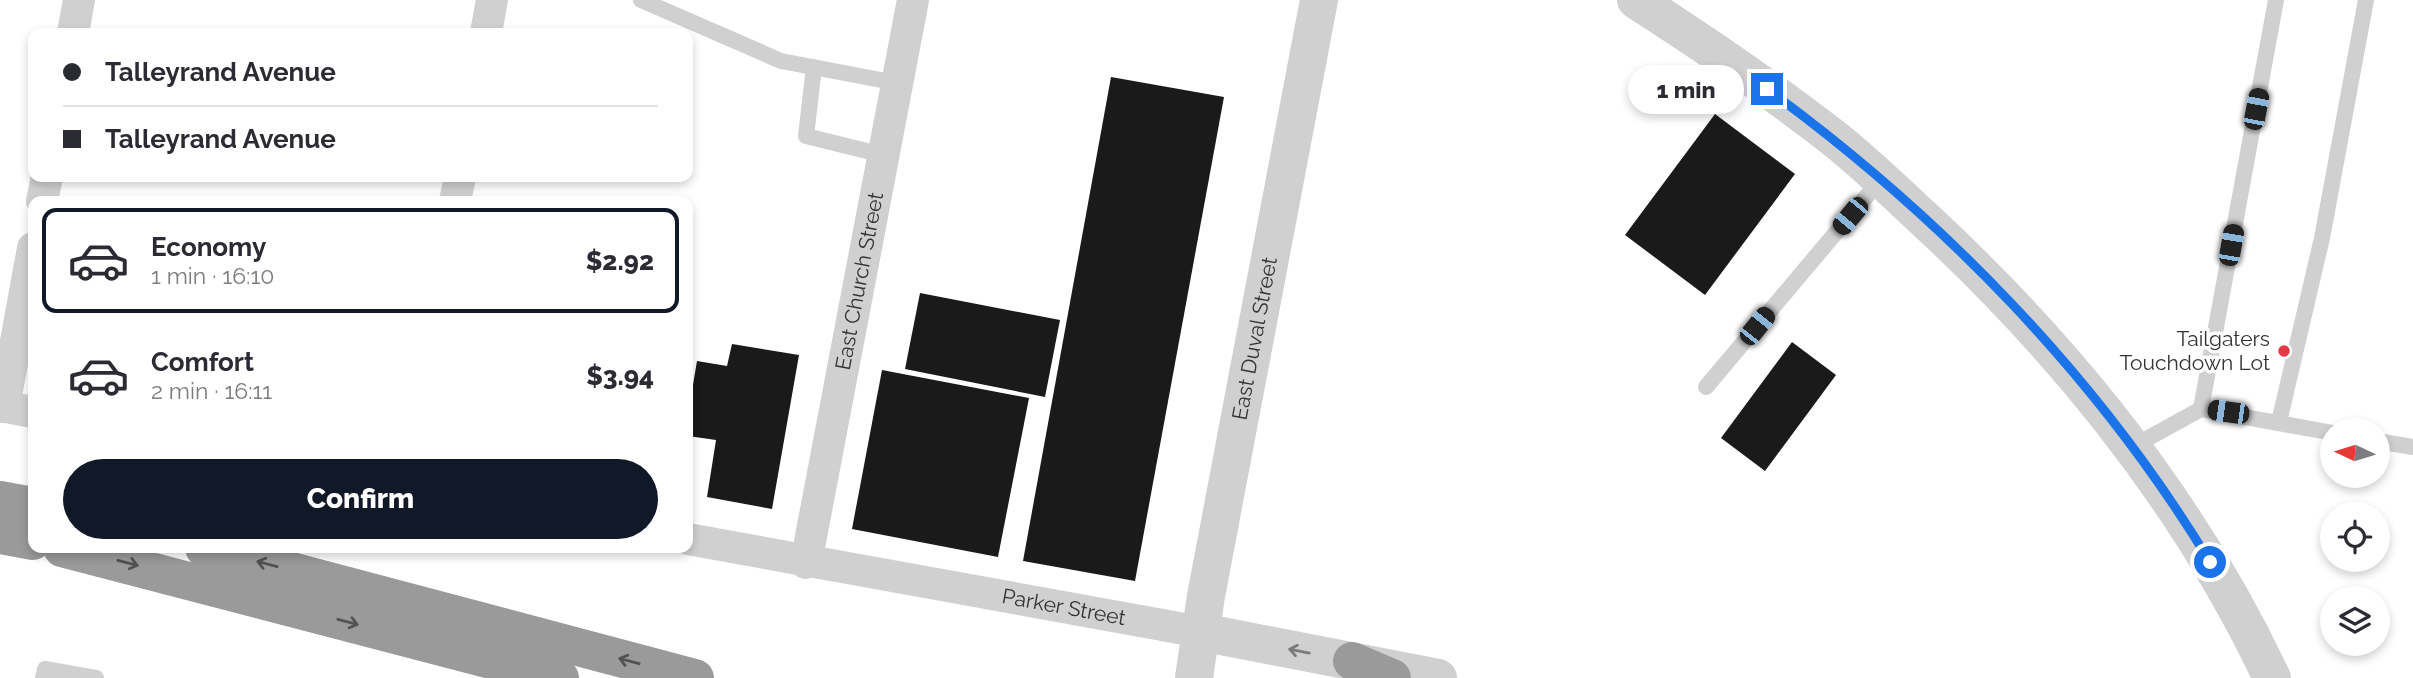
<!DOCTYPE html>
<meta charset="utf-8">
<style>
:root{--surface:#fff;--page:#f2f2f3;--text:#2b2b33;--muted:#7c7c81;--line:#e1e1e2;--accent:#111827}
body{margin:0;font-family:Raleway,sans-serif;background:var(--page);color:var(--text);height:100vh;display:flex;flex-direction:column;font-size:26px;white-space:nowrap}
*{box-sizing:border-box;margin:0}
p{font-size:23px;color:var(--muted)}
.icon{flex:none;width:38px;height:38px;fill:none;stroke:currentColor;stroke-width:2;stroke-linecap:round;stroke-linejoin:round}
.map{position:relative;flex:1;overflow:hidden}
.sheet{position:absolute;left:28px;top:196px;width:665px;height:357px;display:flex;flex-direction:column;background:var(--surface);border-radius:14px;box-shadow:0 4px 10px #0003}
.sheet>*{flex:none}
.banner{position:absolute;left:28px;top:28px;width:665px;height:154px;border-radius:14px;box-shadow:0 4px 10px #0003;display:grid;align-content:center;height:154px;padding:0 35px;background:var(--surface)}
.needle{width:46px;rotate:274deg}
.tools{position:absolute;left:2320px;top:418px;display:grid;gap:14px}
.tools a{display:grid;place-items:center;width:70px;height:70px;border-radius:50%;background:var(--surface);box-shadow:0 4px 10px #0003;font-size:35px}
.end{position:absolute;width:32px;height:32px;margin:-16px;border:9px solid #1a73e8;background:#fff;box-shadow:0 0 0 4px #fff}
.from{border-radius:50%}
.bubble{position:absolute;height:49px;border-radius:24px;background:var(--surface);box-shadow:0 4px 10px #0003;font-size:23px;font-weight:800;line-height:49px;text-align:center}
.car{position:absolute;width:21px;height:42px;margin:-21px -10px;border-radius:9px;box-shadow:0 0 5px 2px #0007;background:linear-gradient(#222 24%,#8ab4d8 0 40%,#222 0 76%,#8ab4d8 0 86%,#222 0)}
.banner b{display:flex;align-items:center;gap:24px;height:66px;font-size:26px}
.banner b+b{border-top:2px solid var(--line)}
.banner i{width:18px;height:18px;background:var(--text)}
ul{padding:12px 0 0;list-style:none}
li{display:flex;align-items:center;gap:21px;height:105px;margin:0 14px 10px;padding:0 21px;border:4px solid transparent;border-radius:14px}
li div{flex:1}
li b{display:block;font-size:26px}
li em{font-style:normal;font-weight:800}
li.current{border-color:var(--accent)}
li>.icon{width:63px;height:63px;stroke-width:1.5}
.primary-button{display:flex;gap:14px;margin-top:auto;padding:14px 35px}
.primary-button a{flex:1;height:80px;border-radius:42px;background:var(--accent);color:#fff;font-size:28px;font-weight:800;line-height:80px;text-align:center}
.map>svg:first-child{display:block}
.building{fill:#1a1a1a}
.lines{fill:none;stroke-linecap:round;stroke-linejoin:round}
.service{stroke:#d0d0d0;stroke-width:16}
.minor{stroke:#d0d0d0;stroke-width:32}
.tertiary{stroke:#d0d0d0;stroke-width:38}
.motorway{stroke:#9a9a9a;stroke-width:38}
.oneway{stroke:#525252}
.oneway2{stroke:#7a7a7a}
.route{stroke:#1a73e8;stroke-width:9}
.poi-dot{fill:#e63946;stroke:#fff;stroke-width:2.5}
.labels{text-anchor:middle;stroke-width:7;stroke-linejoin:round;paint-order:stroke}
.street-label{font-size:21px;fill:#333;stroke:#fff}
.poi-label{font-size:21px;fill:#333;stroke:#fff;text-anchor:end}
</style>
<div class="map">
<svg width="2413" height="678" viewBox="0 0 2413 678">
<rect width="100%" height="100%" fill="#fff"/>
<g class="building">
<polygon points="1111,77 1224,97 1135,581 1023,561"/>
<polygon points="1715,114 1795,174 1705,295 1625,235"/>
<polygon points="920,293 1060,320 1045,397 905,369"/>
<polygon points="1792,342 1836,375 1765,471 1721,438"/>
<polygon points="732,344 799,355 772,509 707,497 716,440 688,436 688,414 697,361 727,366"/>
<polygon points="882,370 1029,398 998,557 852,529"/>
</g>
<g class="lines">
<g class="service">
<polyline points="641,0 781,61 897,83"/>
<polyline points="814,67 806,136 883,155"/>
<polyline points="1706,387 1881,179"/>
<polyline points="2201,409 2276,0"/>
<polyline points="2279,422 2322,238 2366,0"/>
<polyline points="2378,441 2413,447"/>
<polyline points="2132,447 2201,409 2333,433"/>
<polyline points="43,678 45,669 96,678"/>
</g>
<g class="minor">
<polyline points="73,33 79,0"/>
<polyline points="486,33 492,0"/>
<polyline points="42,201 47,177"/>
<polyline points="455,201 460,177"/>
<polyline points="0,406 33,412"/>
<polyline points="4,407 33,248"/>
<path id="s1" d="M688,539L1201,632"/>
<path id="s2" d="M806,563L913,0"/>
</g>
<g class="tertiary">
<path d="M1636,0C1703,43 1768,87 1831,136C1863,161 1892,189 1922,217C2064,348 2189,502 2272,678"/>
<polyline points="1201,632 1438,678"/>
<path id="s3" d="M1194,678L1206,596L1319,0"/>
</g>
<g class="motorway">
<polyline points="0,500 33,506"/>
<polyline points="0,535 33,541"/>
<polyline points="62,548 560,678"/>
<polyline points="204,548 695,678"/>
<polyline points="1352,661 1392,678"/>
</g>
</g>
<defs><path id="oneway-shaft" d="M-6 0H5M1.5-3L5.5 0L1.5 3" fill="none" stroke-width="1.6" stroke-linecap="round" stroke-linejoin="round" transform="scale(1.75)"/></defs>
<g class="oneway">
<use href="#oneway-shaft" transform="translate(128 563) rotate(14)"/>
<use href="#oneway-shaft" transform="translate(267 564) rotate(-165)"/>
<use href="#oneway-shaft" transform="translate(348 622) rotate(15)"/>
<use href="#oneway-shaft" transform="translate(629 661) rotate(-165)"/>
</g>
<use class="oneway2" href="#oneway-shaft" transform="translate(1299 651) rotate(-169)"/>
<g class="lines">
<path class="route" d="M1767,89C1941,216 2098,377 2210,562"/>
</g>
<circle class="poi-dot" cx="2284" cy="351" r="7"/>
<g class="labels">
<g class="street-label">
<text dy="7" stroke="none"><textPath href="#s2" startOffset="287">East Church Street</textPath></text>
<text dy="7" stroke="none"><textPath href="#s3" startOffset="345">East Duval Street</textPath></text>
<text dy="7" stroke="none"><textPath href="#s1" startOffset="382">Parker Street</textPath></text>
</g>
<g class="poi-label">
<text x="2270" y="346">Tailgaters<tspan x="2270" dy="24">Touchdown Lot</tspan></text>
</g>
</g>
</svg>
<div class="tools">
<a><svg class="needle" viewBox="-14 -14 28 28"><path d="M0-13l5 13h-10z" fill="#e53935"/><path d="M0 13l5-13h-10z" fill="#7c7c81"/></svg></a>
<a><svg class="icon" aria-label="locate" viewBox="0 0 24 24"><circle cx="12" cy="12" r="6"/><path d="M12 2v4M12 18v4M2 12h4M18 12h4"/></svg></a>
<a><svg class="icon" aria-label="layers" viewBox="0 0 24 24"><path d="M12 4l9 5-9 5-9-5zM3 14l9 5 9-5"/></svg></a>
</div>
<i class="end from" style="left:2210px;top:562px"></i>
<i class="end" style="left:1767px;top:89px"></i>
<div class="bubble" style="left:1628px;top:65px;width:116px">1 min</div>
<i class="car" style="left:2256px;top:109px;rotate:11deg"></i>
<i class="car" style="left:1850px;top:216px;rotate:220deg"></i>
<i class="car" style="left:2231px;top:245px;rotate:10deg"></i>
<i class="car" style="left:1757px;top:326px;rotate:39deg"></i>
<i class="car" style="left:2228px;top:412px;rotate:278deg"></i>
<div class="banner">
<b><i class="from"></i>Talleyrand Avenue</b>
<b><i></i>Talleyrand Avenue</b>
</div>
<section class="sheet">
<ul>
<li class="current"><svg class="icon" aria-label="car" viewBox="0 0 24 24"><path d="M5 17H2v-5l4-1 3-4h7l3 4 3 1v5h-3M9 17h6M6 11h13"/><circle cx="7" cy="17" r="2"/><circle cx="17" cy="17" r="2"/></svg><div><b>Economy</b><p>1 min · 16:10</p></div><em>$2.92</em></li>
<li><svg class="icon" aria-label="car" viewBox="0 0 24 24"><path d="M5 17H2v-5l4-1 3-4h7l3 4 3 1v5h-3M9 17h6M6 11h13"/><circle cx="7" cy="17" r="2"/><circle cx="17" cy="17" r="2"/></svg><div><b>Comfort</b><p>2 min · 16:11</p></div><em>$3.94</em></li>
</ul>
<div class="primary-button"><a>Confirm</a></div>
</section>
</div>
